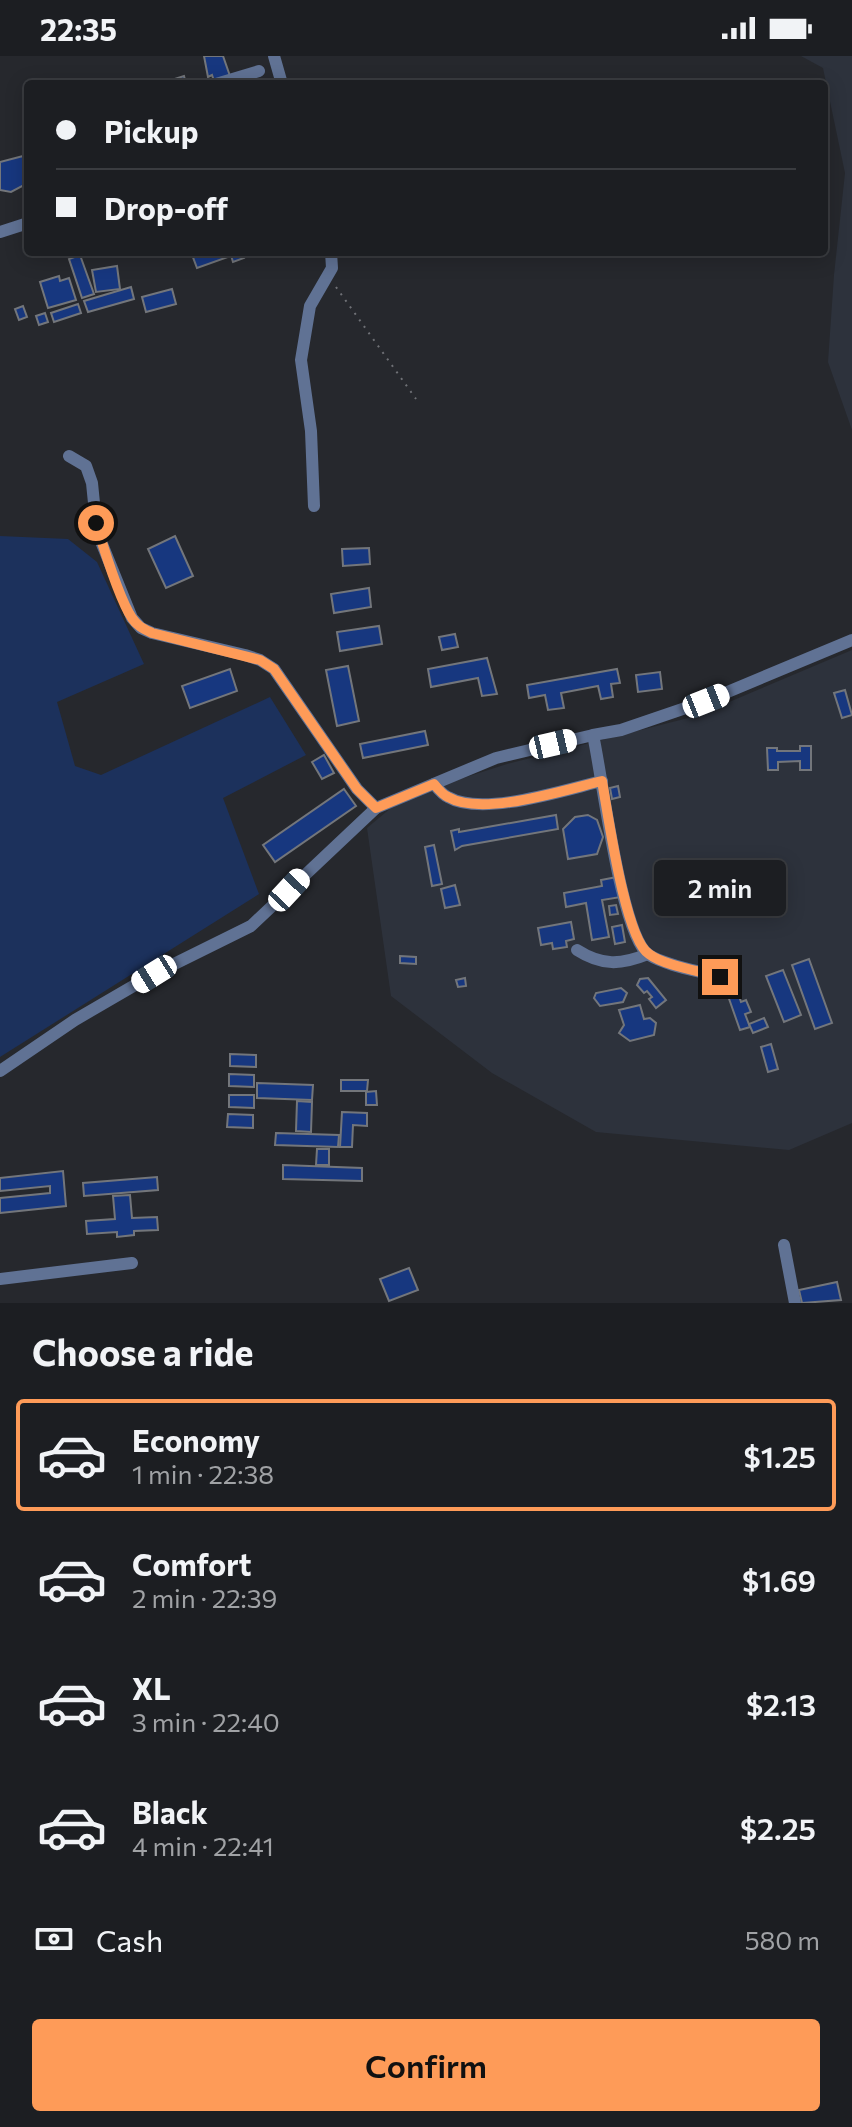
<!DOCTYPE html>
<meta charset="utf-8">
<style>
:root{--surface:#1c1e22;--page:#25272a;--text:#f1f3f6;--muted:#a0a2a5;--line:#3a3c40;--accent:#fe9b58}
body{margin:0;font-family:Commissioner,sans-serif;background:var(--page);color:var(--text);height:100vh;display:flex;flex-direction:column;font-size:30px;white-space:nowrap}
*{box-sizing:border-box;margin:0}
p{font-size:26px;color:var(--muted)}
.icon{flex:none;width:44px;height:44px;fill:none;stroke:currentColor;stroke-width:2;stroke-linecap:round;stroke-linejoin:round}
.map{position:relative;height:1247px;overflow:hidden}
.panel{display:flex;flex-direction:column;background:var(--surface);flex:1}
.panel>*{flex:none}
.guide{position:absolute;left:24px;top:24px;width:804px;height:176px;border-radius:8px;box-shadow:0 4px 20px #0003,0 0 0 2px var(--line);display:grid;align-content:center;height:176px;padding:0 32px;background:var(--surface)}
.end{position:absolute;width:36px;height:36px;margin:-18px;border:10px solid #fe9b58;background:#111;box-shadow:0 0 0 4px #111}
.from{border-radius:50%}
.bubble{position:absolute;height:56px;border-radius:8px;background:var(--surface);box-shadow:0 4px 20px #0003,0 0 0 2px var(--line);font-size:26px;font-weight:600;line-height:56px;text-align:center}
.car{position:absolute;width:24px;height:48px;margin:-24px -12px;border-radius:10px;box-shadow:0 0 6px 2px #0007;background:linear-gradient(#fff 24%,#345 0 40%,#fff 0 76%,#345 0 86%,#fff 0)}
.guide b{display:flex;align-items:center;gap:28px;height:76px;font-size:30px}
.guide b+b{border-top:2px solid var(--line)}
.guide i{width:20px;height:20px;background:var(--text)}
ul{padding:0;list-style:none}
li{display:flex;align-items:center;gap:24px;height:112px;margin:0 16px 12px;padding:0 16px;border:4px solid transparent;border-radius:8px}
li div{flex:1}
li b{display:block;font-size:30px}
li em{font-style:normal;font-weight:600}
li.current{border-color:var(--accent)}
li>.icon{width:72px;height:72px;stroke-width:1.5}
h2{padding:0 32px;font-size:36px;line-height:96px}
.pay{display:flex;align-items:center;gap:20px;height:88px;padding:0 32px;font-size:30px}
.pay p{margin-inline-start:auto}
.primary-button{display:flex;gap:16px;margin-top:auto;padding:16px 32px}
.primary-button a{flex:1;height:92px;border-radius:8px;background:var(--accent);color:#111;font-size:32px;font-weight:600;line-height:92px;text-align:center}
.status{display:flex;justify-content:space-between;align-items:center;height:56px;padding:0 40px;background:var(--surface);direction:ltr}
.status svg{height:22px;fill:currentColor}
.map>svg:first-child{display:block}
.built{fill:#2d323c}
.green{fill:#1c315c}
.building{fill:#17377f;stroke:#73767b;stroke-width:2}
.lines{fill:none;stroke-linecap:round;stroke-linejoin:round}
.path{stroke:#6f7176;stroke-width:2;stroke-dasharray:2 6;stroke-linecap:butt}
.minor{stroke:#607294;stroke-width:12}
.route{stroke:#fe9b58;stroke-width:10}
</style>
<div class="status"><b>22:35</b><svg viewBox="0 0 49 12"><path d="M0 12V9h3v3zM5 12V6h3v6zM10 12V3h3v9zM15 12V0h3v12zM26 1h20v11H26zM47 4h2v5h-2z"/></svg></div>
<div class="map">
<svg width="852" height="1247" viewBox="0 0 852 1247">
<rect width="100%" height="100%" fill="#26282d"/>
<g class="built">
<polygon points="801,0 852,0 852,374 828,306 834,219 845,117 823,12"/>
<polygon points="852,594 852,1067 789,1094 596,1076 492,1017 391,940 367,772 404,741 507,708 696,660"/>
</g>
<polygon class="green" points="0,480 68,483 97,506 144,608 57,646 75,710 101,719 270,641 306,699 223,742 259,838 0,1001"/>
<g class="building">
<polygon points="204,0 223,0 230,20 214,25 212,19 208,21"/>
<polygon points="184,20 186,28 159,28"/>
<polygon points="23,100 28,127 11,136 0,134 0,106"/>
<polygon points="191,196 226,196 228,201 197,212"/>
<polygon points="230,196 242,196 244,202 233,206"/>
<polygon points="80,199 94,238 82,242 69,203"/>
<polygon points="117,210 120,233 96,236 92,214"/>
<polygon points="59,220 60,225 69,222 76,244 48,252 40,226"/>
<polygon points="131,231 134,243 88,256 84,245"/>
<polygon points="172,233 176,248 146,256 142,241"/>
<polygon points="78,248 81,257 54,266 51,257"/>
<polygon points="23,250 27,261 19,264 15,253"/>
<polygon points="45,257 48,266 39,269 36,260"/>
<polygon points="175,480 193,520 166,532 148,493"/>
<polygon points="369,492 370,508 343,510 342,493"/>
<polygon points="369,532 371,551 334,557 331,538"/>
<polygon points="379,570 382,588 340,595 337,576"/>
<polygon points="455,578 458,591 442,594 439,581"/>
<polygon points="487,602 497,638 482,640 478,622 431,631 428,613"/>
<polygon points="348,610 359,665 337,670 326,614"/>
<polygon points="230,613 237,635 190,652 182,630"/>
<polygon points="617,613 620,627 611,628 613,641 601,643 598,630 561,637 564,652 548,654 545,639 529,642 527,629"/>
<polygon points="660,616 662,633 638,636 636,619"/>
<polygon points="845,634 852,659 842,662 834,637"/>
<polygon points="425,675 428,689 363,702 360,688"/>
<polygon points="800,690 811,690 811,714 800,714 800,705 778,706 778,714 768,714 767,692 777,692 777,695 800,695"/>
<polygon points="324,699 334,717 322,723 312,706"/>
<polygon points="618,730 620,741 612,743 610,732"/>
<polygon points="344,733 356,750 275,806 263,789"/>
<polygon points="556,759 558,773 462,790 455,794 451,775 459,773 459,776"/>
<polygon points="588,759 597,764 603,781 597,798 568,803 563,773 575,761"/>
<polygon points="434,789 442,828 432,830 425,791"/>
<polygon points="617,821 621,841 602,844 609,881 592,884 586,847 566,851 564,837 602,830 601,824"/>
<polygon points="455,829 460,849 445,852 441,833"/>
<polygon points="616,849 618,858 610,859 609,850"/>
<polygon points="571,866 574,883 566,885 567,891 553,893 552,887 541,889 538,872"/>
<polygon points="622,869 625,886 615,888 612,871"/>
<polygon points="400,900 416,901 416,908 400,907"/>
<polygon points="809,903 832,967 815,973 792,909"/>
<polygon points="783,914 801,959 784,966 766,920"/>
<polygon points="465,922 466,930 458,931 456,924"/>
<polygon points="648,922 666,944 656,952 649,943 652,941 647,935 644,937 637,929 640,923"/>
<polygon points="621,932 627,937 623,946 600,950 594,942 596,937"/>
<polygon points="737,934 741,946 746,944 751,956 745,958 750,971 740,974 727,937"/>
<polygon points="640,949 644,963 650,962 656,967 654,979 630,985 619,977 624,969 619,954"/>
<polygon points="764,962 768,971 753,977 749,968"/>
<polygon points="771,988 778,1013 768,1016 761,991"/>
<polygon points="230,998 256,999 256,1011 230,1010"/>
<polygon points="229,1018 254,1019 254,1031 229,1030"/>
<polygon points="341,1024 368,1024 367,1035 341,1035"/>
<polygon points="257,1027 313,1029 312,1044 257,1042"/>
<polygon points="376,1035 377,1049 366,1049 366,1036"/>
<polygon points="229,1039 254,1039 254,1052 229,1051"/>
<polygon points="297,1045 312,1046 311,1076 296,1075"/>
<polygon points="342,1056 367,1057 367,1070 353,1069 352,1091 340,1091"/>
<polygon points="228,1058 253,1059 253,1072 227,1071"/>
<polygon points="276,1077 339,1079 338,1091 275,1089"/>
<polygon points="317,1093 329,1093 329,1109 316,1109"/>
<polygon points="283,1109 362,1112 362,1125 283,1123"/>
<polygon points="63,1115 66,1150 0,1157 0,1142 50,1137 50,1130 0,1135 0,1122"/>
<polygon points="157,1121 158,1134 84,1140 83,1127"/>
<polygon points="130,1139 132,1162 157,1161 158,1174 134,1175 134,1179 117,1181 117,1176 87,1178 86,1165 115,1163 113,1140"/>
<polygon points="409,1212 418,1234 389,1245 380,1223"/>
<polygon points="837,1226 841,1244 802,1247 799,1234"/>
</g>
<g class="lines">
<polyline class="path" points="336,231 416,343"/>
<g class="minor">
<polyline points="274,0 282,28"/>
<polyline points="216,28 259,15"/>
<polyline points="0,176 28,167"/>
<polyline points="69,400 86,410 92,427 96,467 102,488 132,562 141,572 152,577 245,599 260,604 274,613 357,733 376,752 496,702 593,679"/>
<polyline points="314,450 311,375 301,304 310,250 332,212 331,196"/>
<path d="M434,728C438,733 443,739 448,741C482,761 564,734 602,725"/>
<path d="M577,894C602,910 621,909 648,898"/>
<path d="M720,921C700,915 667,910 649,899C621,881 602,718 593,679L621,674L706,645L852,584"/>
<polyline points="0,1015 75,964 154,918 251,870 376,752"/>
<polyline points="784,1189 795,1247"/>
<polyline points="0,1223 132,1207"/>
</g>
</g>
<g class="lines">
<path class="route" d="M96,467C103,490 119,543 132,562C137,570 144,573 152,577L260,604L274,613L357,733L376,752L434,728C438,733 443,739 448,741C482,761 564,734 602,725C608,757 625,883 649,898C665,910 700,915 720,921"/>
</g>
</svg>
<i class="end from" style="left:96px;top:467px"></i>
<i class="end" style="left:720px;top:921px"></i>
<div class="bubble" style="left:654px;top:804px;width:132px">2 min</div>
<i class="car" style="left:706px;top:645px;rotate:68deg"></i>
<i class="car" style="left:553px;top:688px;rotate:77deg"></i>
<i class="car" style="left:289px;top:834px;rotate:43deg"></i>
<i class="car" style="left:154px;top:918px;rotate:238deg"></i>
<div class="guide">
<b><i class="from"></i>Pickup</b>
<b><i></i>Drop-off</b>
</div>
</div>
<section class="panel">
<h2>Choose a ride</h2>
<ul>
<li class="current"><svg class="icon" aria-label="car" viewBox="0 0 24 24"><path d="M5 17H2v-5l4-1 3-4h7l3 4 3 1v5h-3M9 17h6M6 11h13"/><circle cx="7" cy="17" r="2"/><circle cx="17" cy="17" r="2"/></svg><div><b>Economy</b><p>1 min · 22:38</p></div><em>$1.25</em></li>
<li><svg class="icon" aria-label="car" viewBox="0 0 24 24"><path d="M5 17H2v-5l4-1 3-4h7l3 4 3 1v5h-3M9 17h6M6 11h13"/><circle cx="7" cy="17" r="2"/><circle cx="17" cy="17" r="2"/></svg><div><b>Comfort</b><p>2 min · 22:39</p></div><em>$1.69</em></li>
<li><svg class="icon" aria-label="car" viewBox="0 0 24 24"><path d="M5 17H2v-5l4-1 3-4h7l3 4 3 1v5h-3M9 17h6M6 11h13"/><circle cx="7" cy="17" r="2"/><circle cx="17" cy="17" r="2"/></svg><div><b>XL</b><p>3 min · 22:40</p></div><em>$2.13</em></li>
<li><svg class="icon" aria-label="car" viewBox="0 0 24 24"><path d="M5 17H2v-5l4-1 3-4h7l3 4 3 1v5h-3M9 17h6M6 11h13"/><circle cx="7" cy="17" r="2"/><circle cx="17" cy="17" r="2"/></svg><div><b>Black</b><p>4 min · 22:41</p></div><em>$2.25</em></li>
</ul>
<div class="pay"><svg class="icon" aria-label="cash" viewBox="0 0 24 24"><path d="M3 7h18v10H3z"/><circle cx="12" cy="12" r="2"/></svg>Cash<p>580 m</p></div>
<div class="primary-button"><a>Confirm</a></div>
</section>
